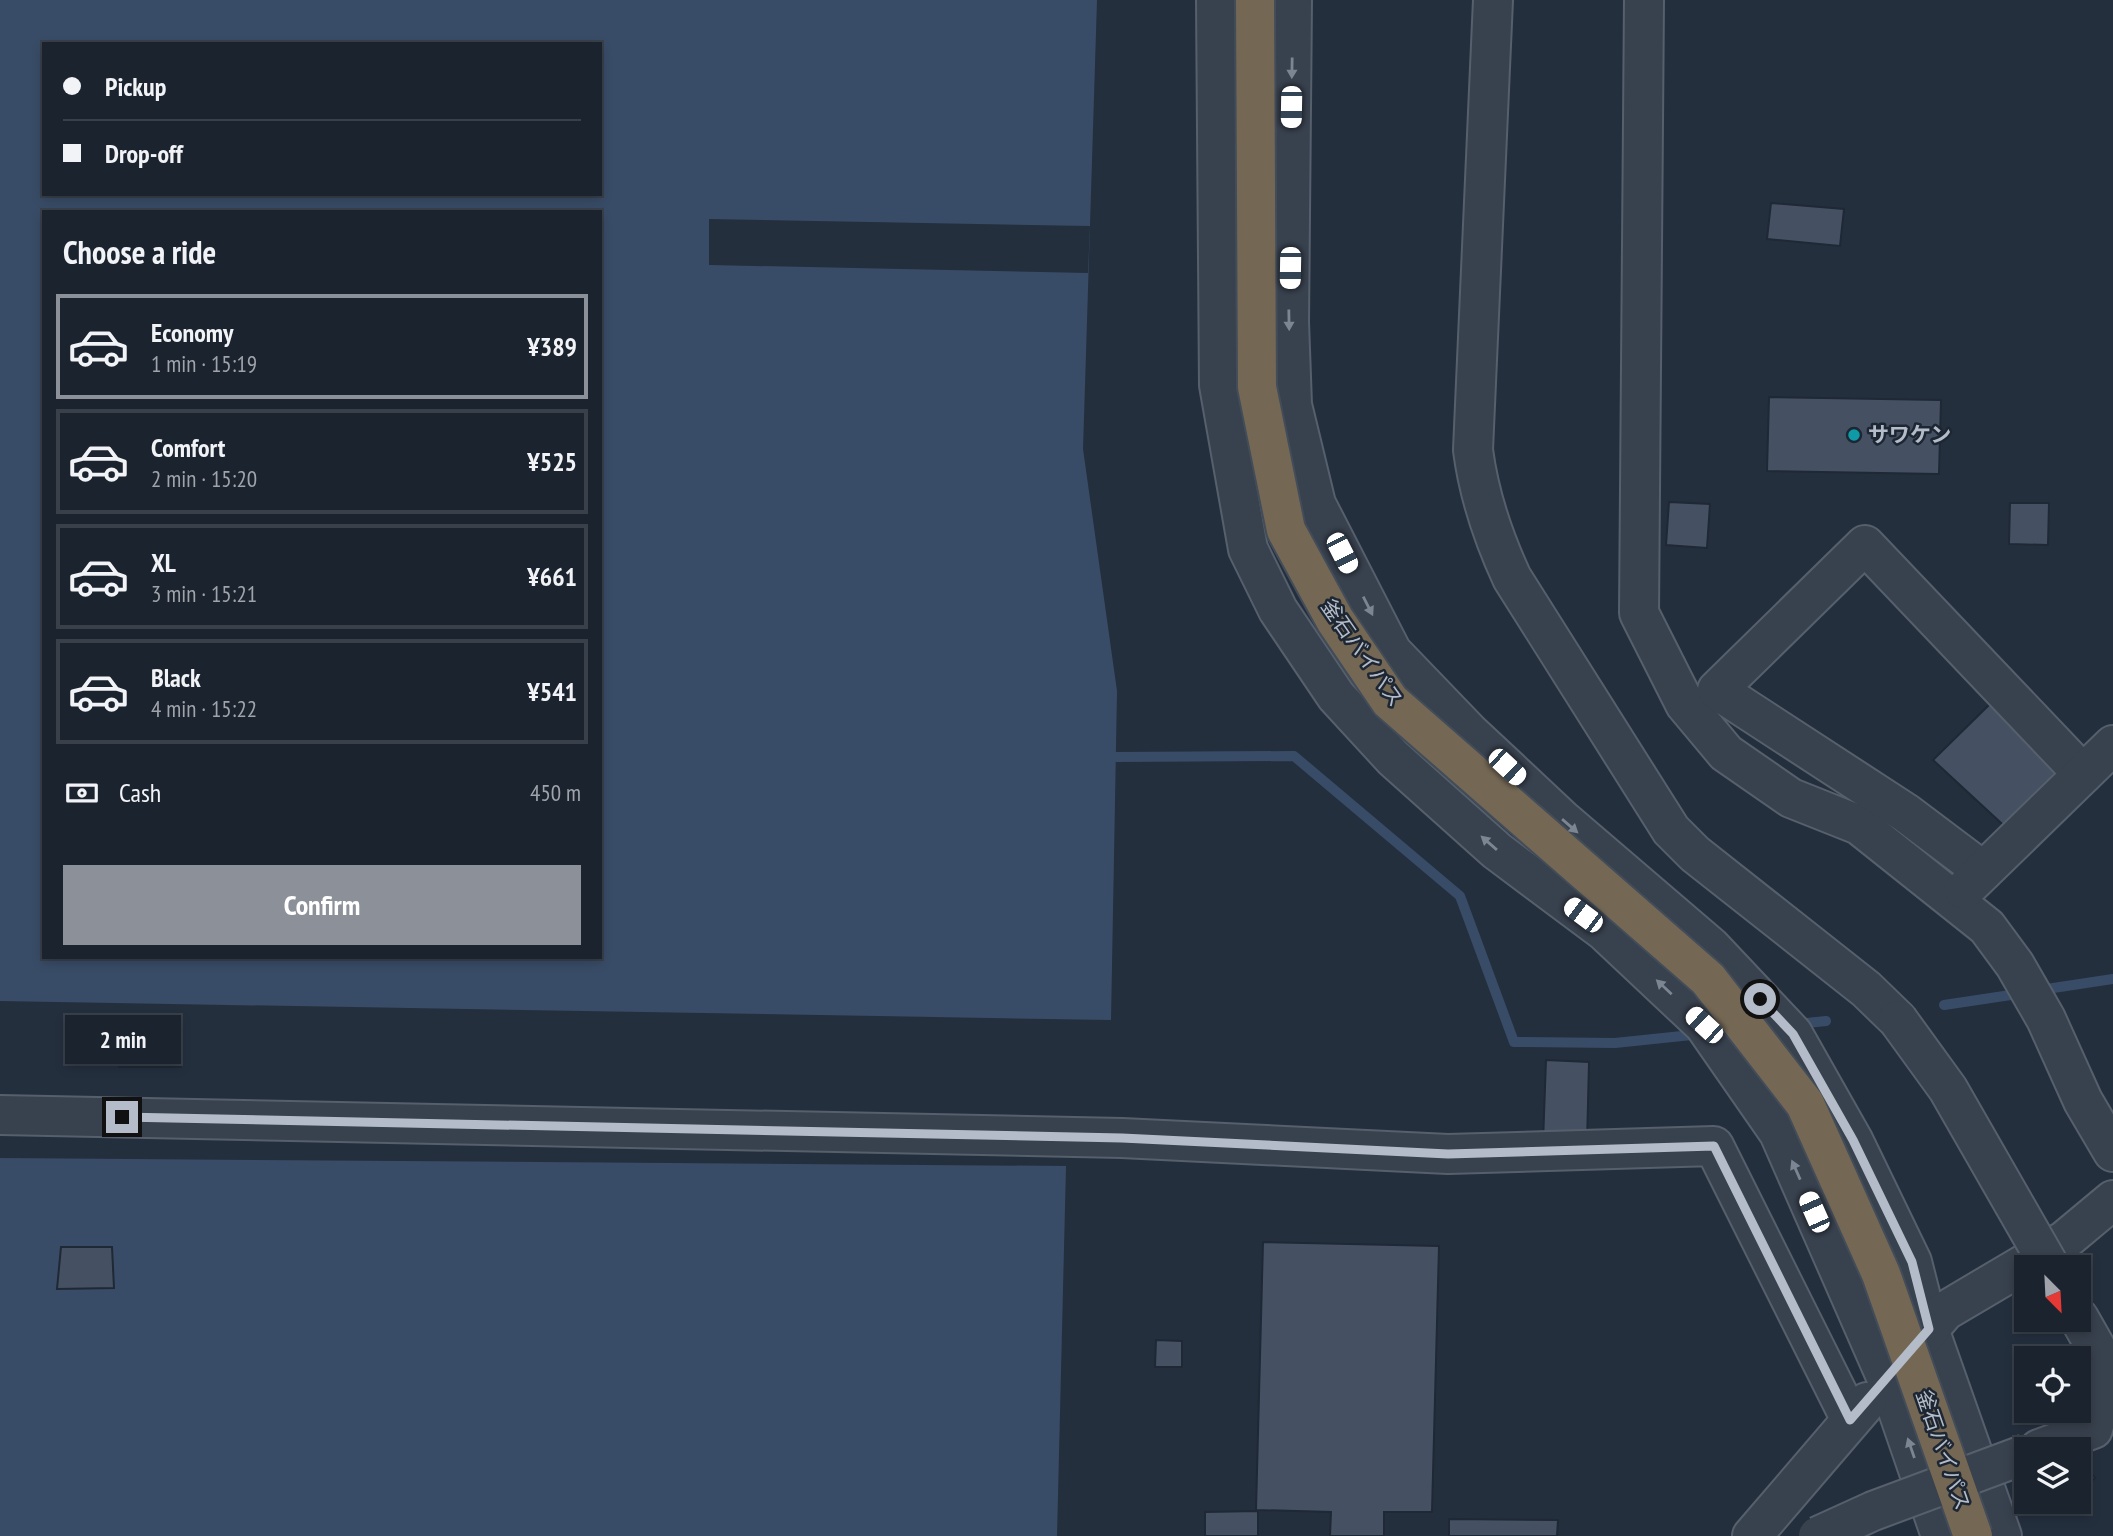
<!DOCTYPE html>
<meta charset="utf-8">
<style>
:root{--surface:#1b232e;--page:#242b36;--text:#f1f3f6;--muted:#a0a4aa;--line:#39404a;--accent:#8c9099}
body{margin:0;font-family:"PT Sans Narrow","Noto Sans JP",sans-serif;background:var(--page);color:var(--text);height:100vh;display:flex;flex-direction:column;font-size:26px;white-space:nowrap}
*{box-sizing:border-box;margin:0}
p{font-size:23px;color:var(--muted)}
.icon{flex:none;width:38px;height:38px;fill:none;stroke:currentColor;stroke-width:2;stroke-linecap:round;stroke-linejoin:round}
.map{position:relative;flex:1;overflow:hidden}
.sheet{position:absolute;left:42px;top:210px;width:560px;height:749px;display:flex;flex-direction:column;background:var(--surface);border-radius:0px;box-shadow:0 4px 10px #0003,0 0 0 2px var(--line)}
.sheet>*{flex:none}
.top-card{position:absolute;left:42px;top:42px;width:560px;height:154px;border-radius:0px;box-shadow:0 4px 10px #0003,0 0 0 2px var(--line);display:grid;align-content:center;height:154px;padding:0 21px;background:var(--surface)}
.needle{width:46px;rotate:156deg}
.controls{position:absolute;left:2014px;top:1255px;display:grid;gap:14px}
.controls a{display:grid;place-items:center;width:77px;height:77px;border-radius:0px;background:var(--surface);box-shadow:0 4px 10px #0003,0 0 0 2px var(--line);font-size:35px}
.end{position:absolute;width:32px;height:32px;margin:-16px;border:9px solid #b4bcc9;background:#111;box-shadow:0 0 0 4px #111}
.from{border-radius:50%}
.bubble{position:absolute;height:49px;border-radius:0px;background:var(--surface);box-shadow:0 4px 10px #0003,0 0 0 2px var(--line);font-size:23px;font-weight:800;line-height:49px;text-align:center}
.car{position:absolute;width:21px;height:42px;margin:-21px -10px;border-radius:9px;box-shadow:0 0 5px 2px #0007;background:linear-gradient(#fff 24%,#345 0 40%,#fff 0 76%,#345 0 86%,#fff 0)}
.top-card b{display:flex;align-items:center;gap:24px;height:66px;font-size:26px}
.top-card b+b{border-top:2px solid var(--line)}
.top-card i{width:18px;height:18px;background:var(--text)}
ul{padding:0;list-style:none}
li{display:flex;align-items:center;gap:21px;height:105px;margin:0 14px 10px;padding:0 7px;border:4px solid var(--line);border-radius:0px}
li div{flex:1}
li b{display:block;font-size:26px}
li em{font-style:normal;font-weight:800}
li.active{border-color:var(--accent)}
li>.icon{width:63px;height:63px;stroke-width:1.5}
h2{padding:0 21px;font-size:32px;line-height:84px}
.pay{display:flex;align-items:center;gap:18px;height:77px;padding:0 21px;font-size:26px}
.pay p{margin-inline-start:auto}
.button{display:flex;gap:14px;margin-top:auto;padding:14px 21px}
.button a{flex:1;height:80px;border-radius:0px;background:var(--accent);color:#fff;font-size:28px;font-weight:800;line-height:80px;text-align:center}
.map>svg:first-child{display:block}
.water{fill:#394c67;fill-rule:evenodd}
.pier{fill:#242f3e}
.lines{fill:none;stroke-linecap:round;stroke-linejoin:round}
.stream{stroke:#394c67;stroke-width:10}
.building{fill:#455162;stroke:#1f2835;stroke-width:2}
.minor-casing{stroke:#565f6c;stroke-width:42}
.minor{stroke:#38414e;stroke-width:38}
.minor-bridge-casing{stroke:#565f6c;stroke-width:42;stroke-linecap:butt}
.highway-bridge-casing{stroke:#434c59;stroke-width:42;stroke-linecap:butt}
.minor-bridge{stroke:#38414e;stroke-width:38}
.highway-bridge{stroke:#746855;stroke-width:38}
.oneway{fill:#7c8592}
.route{stroke:#b4bcc9;stroke-width:9}
.culture-dot{fill:#0f9aa8;stroke:#1d2633;stroke-width:2.5}
.labels{text-anchor:middle;stroke-width:5;stroke-linejoin:round;paint-order:stroke}
.poi-label{font-size:21px;font-weight:bold;fill:#b4bcc9;stroke:#1d2633;text-anchor:start}
.street-label{font-size:21px;fill:#b4bcc9;stroke:#1d2633}
</style>
<div class="map">
<svg width="2113" height="1536" viewBox="0 0 2113 1536">
<rect width="100%" height="100%" fill="#242f3e"/>
<g class="water">
<path d="M0,0H1097L1083,449L1117,691L1111,1020L0,1001ZM44,44H600V194H44ZM44,212H600V957H44Z"/>
<polygon points="0,1158 1066,1166 1057,1536 0,1536"/>
</g>
<polygon class="pier" points="709,219 1090,226 1088,273 709,265"/>
<g class="lines">
<g class="stream">
<polyline points="1116,757 1294,756 1460,896 1514,1042 1615,1043 1701,1034"/>
<polyline points="2040,990 2113,979"/>
<polyline points="1944,1005 2024,993"/>
<polyline points="1797,1024 1826,1021"/>
</g>
</g>
<g class="building">
<polygon points="1771,203 1844,209 1840,246 1767,239"/>
<polygon points="1769,397 1941,400 1939,474 1767,471"/>
<polygon points="1669,502 1710,504 1707,548 1666,545"/>
<polygon points="2010,503 2049,503 2048,545 2009,544"/>
<polygon points="1990,704 2070,778 2013,834 1933,760"/>
<polygon points="119,1019 178,1020 181,1067 119,1067"/>
<polygon points="1546,1060 1589,1062 1587,1143 1543,1142"/>
<polygon points="1263,1242 1439,1246 1432,1512 1384,1512 1384,1536 1330,1536 1331,1512 1256,1510"/>
<polygon points="61,1247 112,1247 114,1288 57,1289"/>
<polygon points="1156,1340 1182,1341 1182,1367 1155,1367"/>
<polygon points="2079,1458 2095,1478 2079,1491"/>
<polygon points="2046,1502 2066,1502 2054,1511"/>
<polygon points="1258,1511 1258,1536 1205,1536 1205,1512"/>
<polygon points="1449,1519 1558,1520 1557,1536 1449,1536"/>
</g>
<g class="lines">
<g class="minor-casing">
<g id="minor">
<polyline points="1216,0 1219,385 1248,549 1278,610 1336,696 1393,758 1497,851 1604,931 1704,1025 1779,1133 1887,1379 1941,1536"/>
<polyline points="1292,0 1289,322 1292,405 1316,504 1392,652 1469,732 1564,821 1711,947 1793,1034 1853,1140 1912,1262 1929,1329 2002,1536"/>
<path d="M1493,0L1473,450C1479,496 1493,537 1512,578L1671,830L1695,854L1866,989L1898,1020"/>
<polyline points="1644,0 1639,613 1685,704 1726,753 1791,798 1859,825 1987,927 2015,965 2046,1019 2083,1101 2113,1152"/>
<polyline points="1983,871 1906,813 1717,690 1865,545 2083,774"/>
<polyline points="1964,890 2113,745"/>
<polyline points="0,1115 1122,1138 1448,1154 1714,1146 1851,1420"/>
<polyline points="1915,1346 1945,1311 2065,1240 2113,1200"/>
<polyline points="2039,1449 2093,1429 2109,1371 2079,1318"/>
<polyline points="1752,1536 1867,1402"/>
</g>
</g>
<use href="#minor" class="minor"/>
<g class="minor-bridge-casing">
<g id="minor-bridge">
<polyline points="1898,1020 1948,1089 2050,1267"/>
<polyline points="1818,1536 1873,1511 2026,1454"/>
</g>
</g>
<g class="highway-bridge-casing">
<polyline id="highway-bridge" points="1255,0 1257,387 1286,530 1335,620 1390,701 1708,979 1805,1104 1881,1274 1973,1536"/>
</g>
<use href="#minor-bridge" class="minor-bridge"/>
<use href="#highway-bridge" class="highway-bridge"/>
</g>
<defs><path id="oneway-solid" d="M-6-.8H1V-3.2L6.5 0L1 3.2V.8H-6Z" transform="scale(1.75)"/></defs>
<g class="oneway">
<use href="#oneway-solid" transform="translate(1292 68) rotate(91)"/>
<use href="#oneway-solid" transform="translate(1289 320) rotate(89)"/>
<use href="#oneway-solid" transform="translate(1368 606) rotate(63)"/>
<use href="#oneway-solid" transform="translate(1570 826) rotate(41)"/>
<use href="#oneway-solid" transform="translate(1489 843) rotate(-139)"/>
<use href="#oneway-solid" transform="translate(1664 987) rotate(-137)"/>
<use href="#oneway-solid" transform="translate(1796 1170) rotate(-114)"/>
<use href="#oneway-solid" transform="translate(1911 1448) rotate(-109)"/>
</g>
<g class="lines">
<polyline class="route" points="122,1117 1122,1138 1448,1154 1714,1146 1850,1420 1929,1329 1912,1262 1853,1140 1793,1034 1760,999"/>
</g>
<circle class="culture-dot" cx="1854" cy="435" r="7"/>
<g class="labels">
<g class="poi-label">
<text x="1868" y="442">サワケン</text>
</g>
<g class="street-label">
<text transform="translate(1362 653) rotate(55)" y="7">釜石バイパス</text>
<text transform="translate(1943 1450) rotate(71)" y="7">釜石バイパス</text>
</g>
</g>
</svg>
<div class="controls">
<a><svg class="needle" viewBox="-14 -14 28 28"><path d="M0-13l5 13h-10z" fill="#e53935"/><path d="M0 13l5-13h-10z" fill="#a0a4aa"/></svg></a>
<a><svg class="icon" aria-label="locate" viewBox="0 0 24 24"><circle cx="12" cy="12" r="6"/><path d="M12 2v4M12 18v4M2 12h4M18 12h4"/></svg></a>
<a><svg class="icon" aria-label="layers" viewBox="0 0 24 24"><path d="M12 4l9 5-9 5-9-5zM3 14l9 5 9-5"/></svg></a>
</div>
<i class="end from" style="left:1760px;top:999px"></i>
<i class="end" style="left:122px;top:1117px"></i>
<div class="bubble" style="left:65px;top:1015px;width:116px">2 min</div>
<i class="car" style="left:1291px;top:107px;rotate:181deg"></i>
<i class="car" style="left:1290px;top:268px;rotate:181deg"></i>
<i class="car" style="left:1342px;top:553px;rotate:153deg"></i>
<i class="car" style="left:1507px;top:767px;rotate:133deg"></i>
<i class="car" style="left:1583px;top:915px;rotate:307deg"></i>
<i class="car" style="left:1704px;top:1025px;rotate:313deg"></i>
<i class="car" style="left:1814px;top:1212px;rotate:336deg"></i>
<div class="top-card">
<b><i class="from"></i>Pickup</b>
<b><i></i>Drop-off</b>
</div>
<section class="sheet">
<h2>Choose a ride</h2>
<ul>
<li class="active"><svg class="icon" aria-label="car" viewBox="0 0 24 24"><path d="M5 17H2v-5l4-1 3-4h7l3 4 3 1v5h-3M9 17h6M6 11h13"/><circle cx="7" cy="17" r="2"/><circle cx="17" cy="17" r="2"/></svg><div><b>Economy</b><p>1 min · 15:19</p></div><em>¥389</em></li>
<li><svg class="icon" aria-label="car" viewBox="0 0 24 24"><path d="M5 17H2v-5l4-1 3-4h7l3 4 3 1v5h-3M9 17h6M6 11h13"/><circle cx="7" cy="17" r="2"/><circle cx="17" cy="17" r="2"/></svg><div><b>Comfort</b><p>2 min · 15:20</p></div><em>¥525</em></li>
<li><svg class="icon" aria-label="car" viewBox="0 0 24 24"><path d="M5 17H2v-5l4-1 3-4h7l3 4 3 1v5h-3M9 17h6M6 11h13"/><circle cx="7" cy="17" r="2"/><circle cx="17" cy="17" r="2"/></svg><div><b>XL</b><p>3 min · 15:21</p></div><em>¥661</em></li>
<li><svg class="icon" aria-label="car" viewBox="0 0 24 24"><path d="M5 17H2v-5l4-1 3-4h7l3 4 3 1v5h-3M9 17h6M6 11h13"/><circle cx="7" cy="17" r="2"/><circle cx="17" cy="17" r="2"/></svg><div><b>Black</b><p>4 min · 15:22</p></div><em>¥541</em></li>
</ul>
<div class="pay"><svg class="icon" aria-label="cash" viewBox="0 0 24 24"><path d="M3 7h18v10H3z"/><circle cx="12" cy="12" r="2"/></svg>Cash<p>450 m</p></div>
<div class="button"><a>Confirm</a></div>
</section>
</div>
